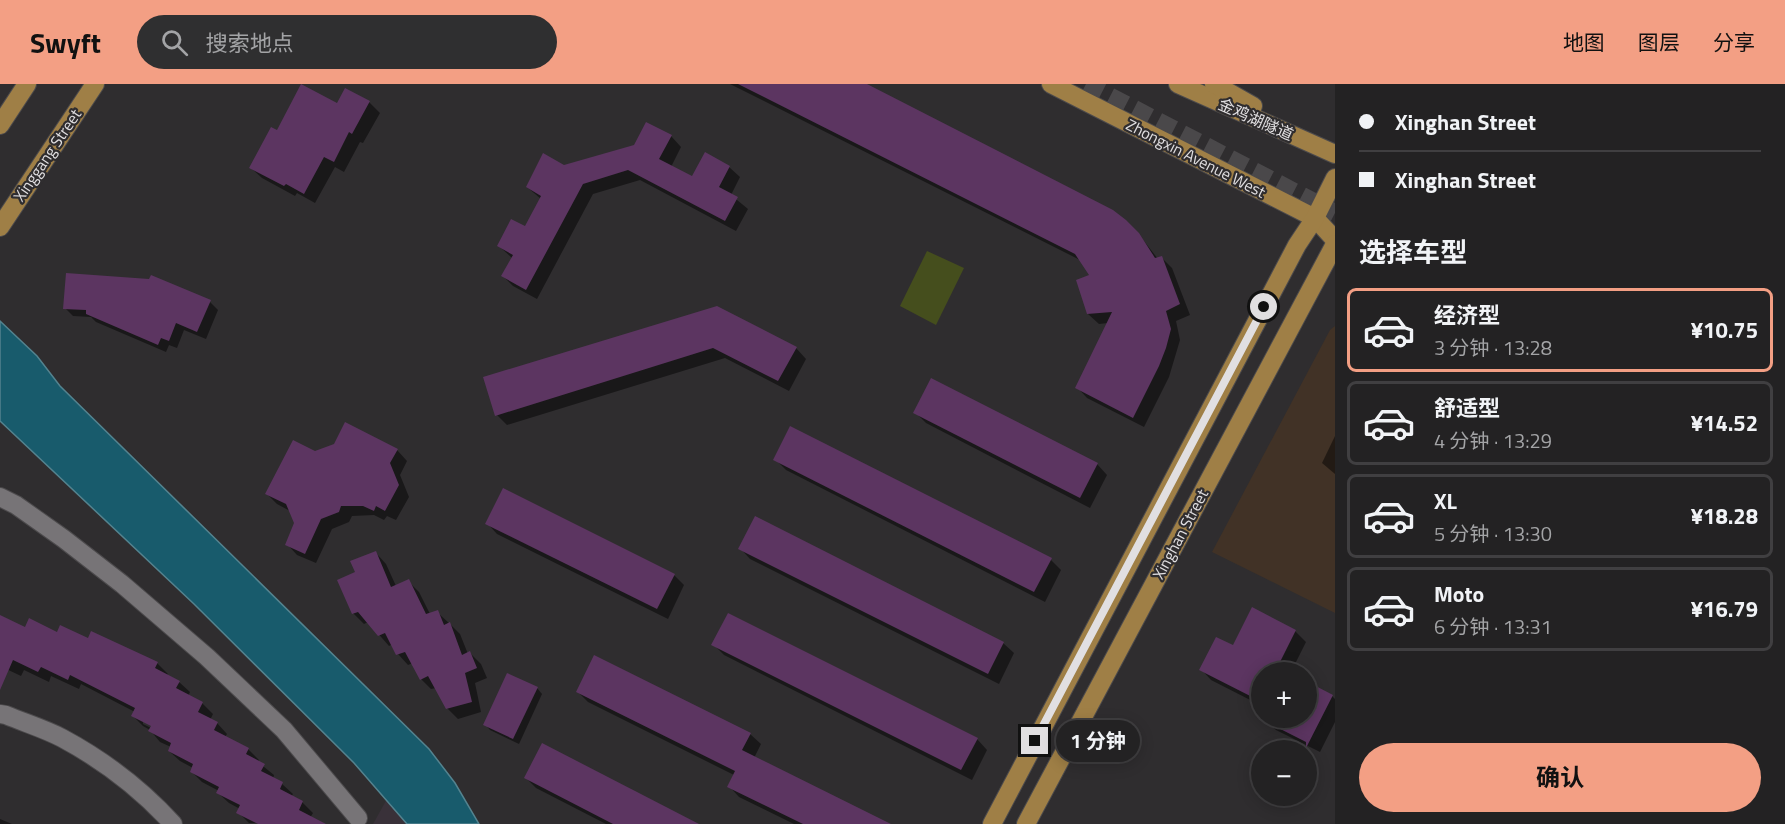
<!DOCTYPE html>
<html lang="zh">
<meta charset="utf-8">
<style>
:root{--surface:#232223;--page:#2f2f30;--text:#f1f3f6;--muted:#a3a4a6;--line:#403f41;--accent:#f39f84}
body{margin:0;font-family:"Titillium Web","Noto Sans SC",sans-serif;background:var(--page);color:var(--text);height:100vh;display:flex;flex-direction:column;font-size:22px;white-space:nowrap}
*{box-sizing:border-box;margin:0}
p{font-size:20px;color:var(--muted)}
.icon{flex:none;width:33px;height:33px;fill:none;stroke:currentColor;stroke-width:2;stroke-linecap:round;stroke-linejoin:round}
.map{position:relative;flex:1;overflow:hidden}
.details{display:flex;flex-direction:column;background:var(--surface);width:450px}
.details>*{flex:none}
.top-card{display:grid;align-content:center;height:132px;padding:0 24px;background:var(--surface)}
.buttons{position:absolute;left:1251px;top:578px;display:grid;gap:12px}
.buttons a{display:grid;place-items:center;width:66px;height:66px;border-radius:50%;background:var(--surface);box-shadow:0 3px 15px #0003,0 0 0 2px var(--line);font-size:30px}
.end{position:absolute;width:27px;height:27px;margin:-14px;border:8px solid #e1dfe1;background:#111;box-shadow:0 0 0 3px #111}
.from{border-radius:50%}
.bubble{position:absolute;height:42px;border-radius:21px;background:var(--surface);box-shadow:0 3px 15px #0003,0 0 0 2px var(--line);font-size:20px;font-weight:700;line-height:42px;text-align:center}
.top-card b{display:flex;align-items:center;gap:21px;height:57px;font-size:22px}
.top-card b+b{border-top:2px solid var(--line)}
.top-card i{width:15px;height:15px;background:var(--text)}
ul{padding:0;list-style:none}
li{display:flex;align-items:center;gap:18px;height:84px;margin:0 12px 9px;padding:0 12px;border:3px solid var(--line);border-radius:9px}
li div{flex:1}
li b{display:block;font-size:22px}
li em{font-style:normal;font-weight:700}
li.on{border-color:var(--accent)}
li>.icon{width:54px;height:54px;stroke-width:1.5}
h2{padding:0 24px;font-size:27px;line-height:72px}
.primary-button{display:flex;gap:12px;margin-top:auto;padding:12px 24px}
.primary-button a{flex:1;height:69px;border-radius:36px;background:var(--accent);color:#111;font-size:24px;font-weight:700;line-height:69px;text-align:center}
header{display:flex;align-items:center;gap:36px;box-sizing:border-box;height:84px;padding:0 30px;background:var(--accent);color:#111}
header strong{font-size:28px}
nav{display:flex;gap:33px;margin-inline-start:auto;font-size:21px}
.search{width:420px;height:54px;background:var(--page);display:flex;align-items:center;gap:15px;box-sizing:border-box;padding:0 21px;border-radius:33px;color:var(--muted);font-size:22px}
main{display:flex;flex:1;min-height:0}
.map>svg:first-child{display:block}
.commercial{fill:#413226}
.built{fill:#393139}
.green{fill:#454e1d}
.water{fill:#185b6c;stroke:#54838f;stroke-width:1.5}
.shadow{fill:#0007;fill-rule:evenodd}
.building{fill:#5c3561}
.lines{fill:none;stroke-linecap:round;stroke-linejoin:round}
.major-tunnel{stroke:#4a484a;stroke-width:18;stroke-dasharray:18 9;stroke-linecap:butt}
.minor-casing{stroke:#4c4a4c;stroke-width:20}
.major-casing{stroke:#4c4a4c;stroke-width:20}
.minor{stroke:#777477;stroke-width:18}
.major{stroke:#9f7f46;stroke-width:18}
.route{stroke:#e1dfe1;stroke-width:8}
.labels{text-anchor:middle;stroke-width:4.5;stroke-linejoin:round;paint-order:stroke}
.street-label{font-size:16px;fill:#e1dfe1;stroke:#2f2d2f}
</style>
<header>
<strong>Swyft</strong>
<div class="search"><svg class="icon" aria-label="search" viewBox="0 0 24 24"><circle cx="10" cy="10" r="6"/><path d="M15 15l6 6"/></svg>搜索地点</div>
<nav><a>地图</a><a>图层</a><a>分享</a></nav>
</header>
<main>
<div class="map">
<svg width="1335" height="740" viewBox="0 0 1335 740">
<rect width="100%" height="100%" fill="#2f2d2f"/>
<polygon class="commercial" points="1335,242 1335,529 1212,468 1330,246"/>
<polygon class="built" points="387,715 405,736 407,740 373,740"/>
<polygon class="green" points="927,167 964,184 936,241 900,222"/>
<polygon class="water" points="0,237 37,272 60,302 429,665 455,699 479,740 407,740 354,679 194,520 0,337"/>
<g class="shadow">
<polygon points="730,0 863,0 1137,148 1158,175 1161,173 1172,184 1190,231 1176,237 1180,256 1169,293 1144,343 1087,314 1077,303 1108,239 1099,240 1088,230 1091,191 1082,177"/>
<polygon points="369,18 380,29 363,59 360,58 344,88 335,83 315,119 297,109 295,112 262,94 251,84 277,49 338,21"/>
<polygon points="671,52 681,63 671,83 693,94 729,83 740,93 731,111 748,125 736,147 640,96 593,110 537,215 513,202 503,192 512,174 499,162 525,144 541,115 527,103 564,82"/>
<polygon points="210,218 218,226 206,255 184,246 177,264 169,261 166,268 96,238 91,233 73,232 65,224"/>
<polygon points="717,224 796,264 806,275 789,307 725,274 507,341 497,331"/>
<polygon points="915,328 1097,380 1107,391 1090,424 926,339"/>
<polygon points="1335,352 1335,390 1322,379"/>
<polygon points="397,366 407,377 400,391 409,413 396,436 387,432 384,436 374,431 352,432 349,438 332,445 316,479 297,471 287,460 296,439 290,427 277,420 267,410 315,369"/>
<polygon points="775,375 1051,476 1061,486 1045,518 786,386"/>
<polygon points="487,439 674,491 684,501 668,535 497,450"/>
<polygon points="740,464 1003,559 1014,569 999,600 750,475"/>
<polygon points="376,469 386,480 396,502 408,497 419,508 430,530 437,528 450,540 460,550 468,570 470,569 481,580 487,594 475,599 481,628 458,635 447,624 436,604 431,605 421,595 413,579 408,581 398,570 393,560 389,562 368,538 364,540 353,529 357,489"/>
<polygon points="1252,525 1295,547 1306,558 1291,588 1262,588 1262,622 1211,596 1201,585 1233,563"/>
<path d="M0,539L89,556L157,579L168,590L167,591L179,598L190,608L188,612L202,619L213,630L210,636L217,639L227,650L225,653L248,665L259,676L258,678L274,691L273,695L282,700L293,710L291,713L302,718L313,729L310,734L322,740L249,739L238,728L240,725L229,719L218,709L219,707L202,698L191,687L193,684L180,677L169,667L171,663L160,658L150,646L143,642L133,632L135,628L81,600L79,605L51,592L49,598L24,586L21,592L0,582ZM143,636L158,644L157,647L143,640Z"/>
<polygon points="713,560 977,655 987,666 972,696 724,571"/>
<polygon points="537,604 542,610 519,660 490,646 485,640"/>
<polygon points="578,608 750,650 761,660 754,674 887,740 794,740 739,713 729,702 734,691 588,618"/>
<polygon points="1332,612 1335,615 1335,638 1320,668 1276,646 1265,636 1267,633 1306,633"/>
<polygon points="543,661 695,740 606,740 536,704 526,694"/>
<polygon points="0,735 12,740 0,740"/>
</g>
<g class="building">
<polygon points="301,0 337,19 345,4 370,17 352,50 349,48 334,78 324,73 304,110 286,100 284,102 249,84 271,43 277,46"/>
<polygon points="738,0 867,0 1113,126 1126,136 1139,149 1155,174 1162,172 1180,220 1166,227 1171,245 1166,264 1159,282 1133,334 1075,304 1112,228 1087,230 1076,196 1089,191 1075,170"/>
<polygon points="646,38 672,51 659,75 692,92 705,68 730,82 719,103 738,113 725,137 628,86 583,100 526,206 501,192 513,171 497,162 511,135 525,142 541,112 526,103 543,69 564,81 634,61"/>
<polygon points="66,189 149,195 151,191 211,216 197,248 176,239 169,257 161,254 158,261 86,230 86,226 63,225"/>
<polygon points="717,222 797,263 778,297 713,264 495,332 483,293"/>
<polygon points="931,294 1098,379 1080,414 913,329"/>
<polygon points="345,338 398,365 390,379 399,401 385,427 376,422 374,427 363,422 341,422 339,428 321,435 305,470 285,461 294,439 286,420 265,410 293,356 315,367 334,360"/>
<polygon points="790,342 1052,474 1034,508 773,376"/>
<polygon points="503,404 675,490 657,525 485,440"/>
<polygon points="755,432 1004,558 988,590 738,465"/>
<polygon points="376,467 391,503 409,495 426,530 438,526 444,541 450,538 462,571 470,567 477,584 465,589 472,618 446,625 428,592 420,596 405,568 396,571 385,549 378,552 358,528 352,530 337,496 355,488 350,477"/>
<polygon points="1252,523 1296,546 1275,588 1262,588 1262,618 1199,586 1216,553 1233,561"/>
<polygon points="728,529 978,654 961,686 711,561"/>
<polygon points="0,531 25,543 29,534 57,548 60,541 88,554 91,547 158,578 155,584 180,597 176,604 203,618 198,628 218,638 214,646 249,664 246,670 265,680 261,687 283,698 280,705 303,717 299,726 326,740 258,740 236,729 240,721 216,709 219,703 190,688 193,680 168,667 171,659 148,647 151,642 131,632 135,624 70,591 68,596 41,583 38,588 13,576 0,606"/>
<polygon points="594,571 751,649 742,666 891,740 803,740 727,703 735,687 576,608"/>
<polygon points="507,589 538,603 513,655 483,641"/>
<polygon points="1306,597 1333,611 1306,664 1306,658 1257,633 1306,633"/>
<polygon points="542,659 699,740 613,740 524,694"/>
</g>
<g class="lines">
<polyline class="major-tunnel" points="1086,0 1335,129"/>
<g class="minor-casing">
<g id="minor">
<polyline points="0,413 16,421 64,455 122,500 207,573 284,646 358,734"/>
<path d="M0,630L6,631C25,639 45,645 62,654C103,676 142,706 173,740"/>
</g>
</g>
<g class="major-casing">
<g id="major">
<polyline points="1051,0 1315,134 1335,156"/>
<polyline points="1178,0 1335,70"/>
<polyline points="1214,0 1253,22"/>
<polyline points="0,41 27,0"/>
<polyline points="0,143 95,0"/>
<polyline points="992,740 1297,161 1315,134 1335,94"/>
<polyline points="1026,740 1335,160"/>
</g>
</g>
<use href="#minor" class="minor"/>
<use href="#major" class="major"/>
</g>
<g class="lines">
<polyline class="route" points="1035,657 1264,223"/>
</g>
<g class="labels">
<g class="street-label">
<text transform="translate(1256 35) rotate(24)" y="6">金鸡湖隧道</text>
<text transform="translate(47 71) rotate(-56)" y="6">Xinggang Street</text>
<text transform="translate(1196 74) rotate(27)" y="6">Zhongxin Avenue West</text>
<text transform="translate(1180 450) rotate(-62)" y="6">Xinghan Street</text>
</g>
</g>
</svg>
<div class="buttons">
<a>+</a>
<a>−</a>
</div>
<i class="end from" style="left:1264px;top:223px"></i>
<i class="end" style="left:1035px;top:657px"></i>
<div class="bubble" style="left:1056px;top:636px;width:84px">1 分钟</div>
</div>
<section class="details">
<div class="top-card">
<b><i class="from"></i>Xinghan Street</b>
<b><i></i>Xinghan Street</b>
</div>
<h2>选择车型</h2>
<ul>
<li class="on"><svg class="icon" aria-label="car" viewBox="0 0 24 24"><path d="M5 17H2v-5l4-1 3-4h7l3 4 3 1v5h-3M9 17h6M6 11h13"/><circle cx="7" cy="17" r="2"/><circle cx="17" cy="17" r="2"/></svg><div><b>经济型</b><p>3 分钟 · 13:28</p></div><em>¥10.75</em></li>
<li><svg class="icon" aria-label="car" viewBox="0 0 24 24"><path d="M5 17H2v-5l4-1 3-4h7l3 4 3 1v5h-3M9 17h6M6 11h13"/><circle cx="7" cy="17" r="2"/><circle cx="17" cy="17" r="2"/></svg><div><b>舒适型</b><p>4 分钟 · 13:29</p></div><em>¥14.52</em></li>
<li><svg class="icon" aria-label="car" viewBox="0 0 24 24"><path d="M5 17H2v-5l4-1 3-4h7l3 4 3 1v5h-3M9 17h6M6 11h13"/><circle cx="7" cy="17" r="2"/><circle cx="17" cy="17" r="2"/></svg><div><b>XL</b><p>5 分钟 · 13:30</p></div><em>¥18.28</em></li>
<li><svg class="icon" aria-label="car" viewBox="0 0 24 24"><path d="M5 17H2v-5l4-1 3-4h7l3 4 3 1v5h-3M9 17h6M6 11h13"/><circle cx="7" cy="17" r="2"/><circle cx="17" cy="17" r="2"/></svg><div><b>Moto</b><p>6 分钟 · 13:31</p></div><em>¥16.79</em></li>
</ul>
<div class="primary-button"><a>确认</a></div>
</section>
</main>
